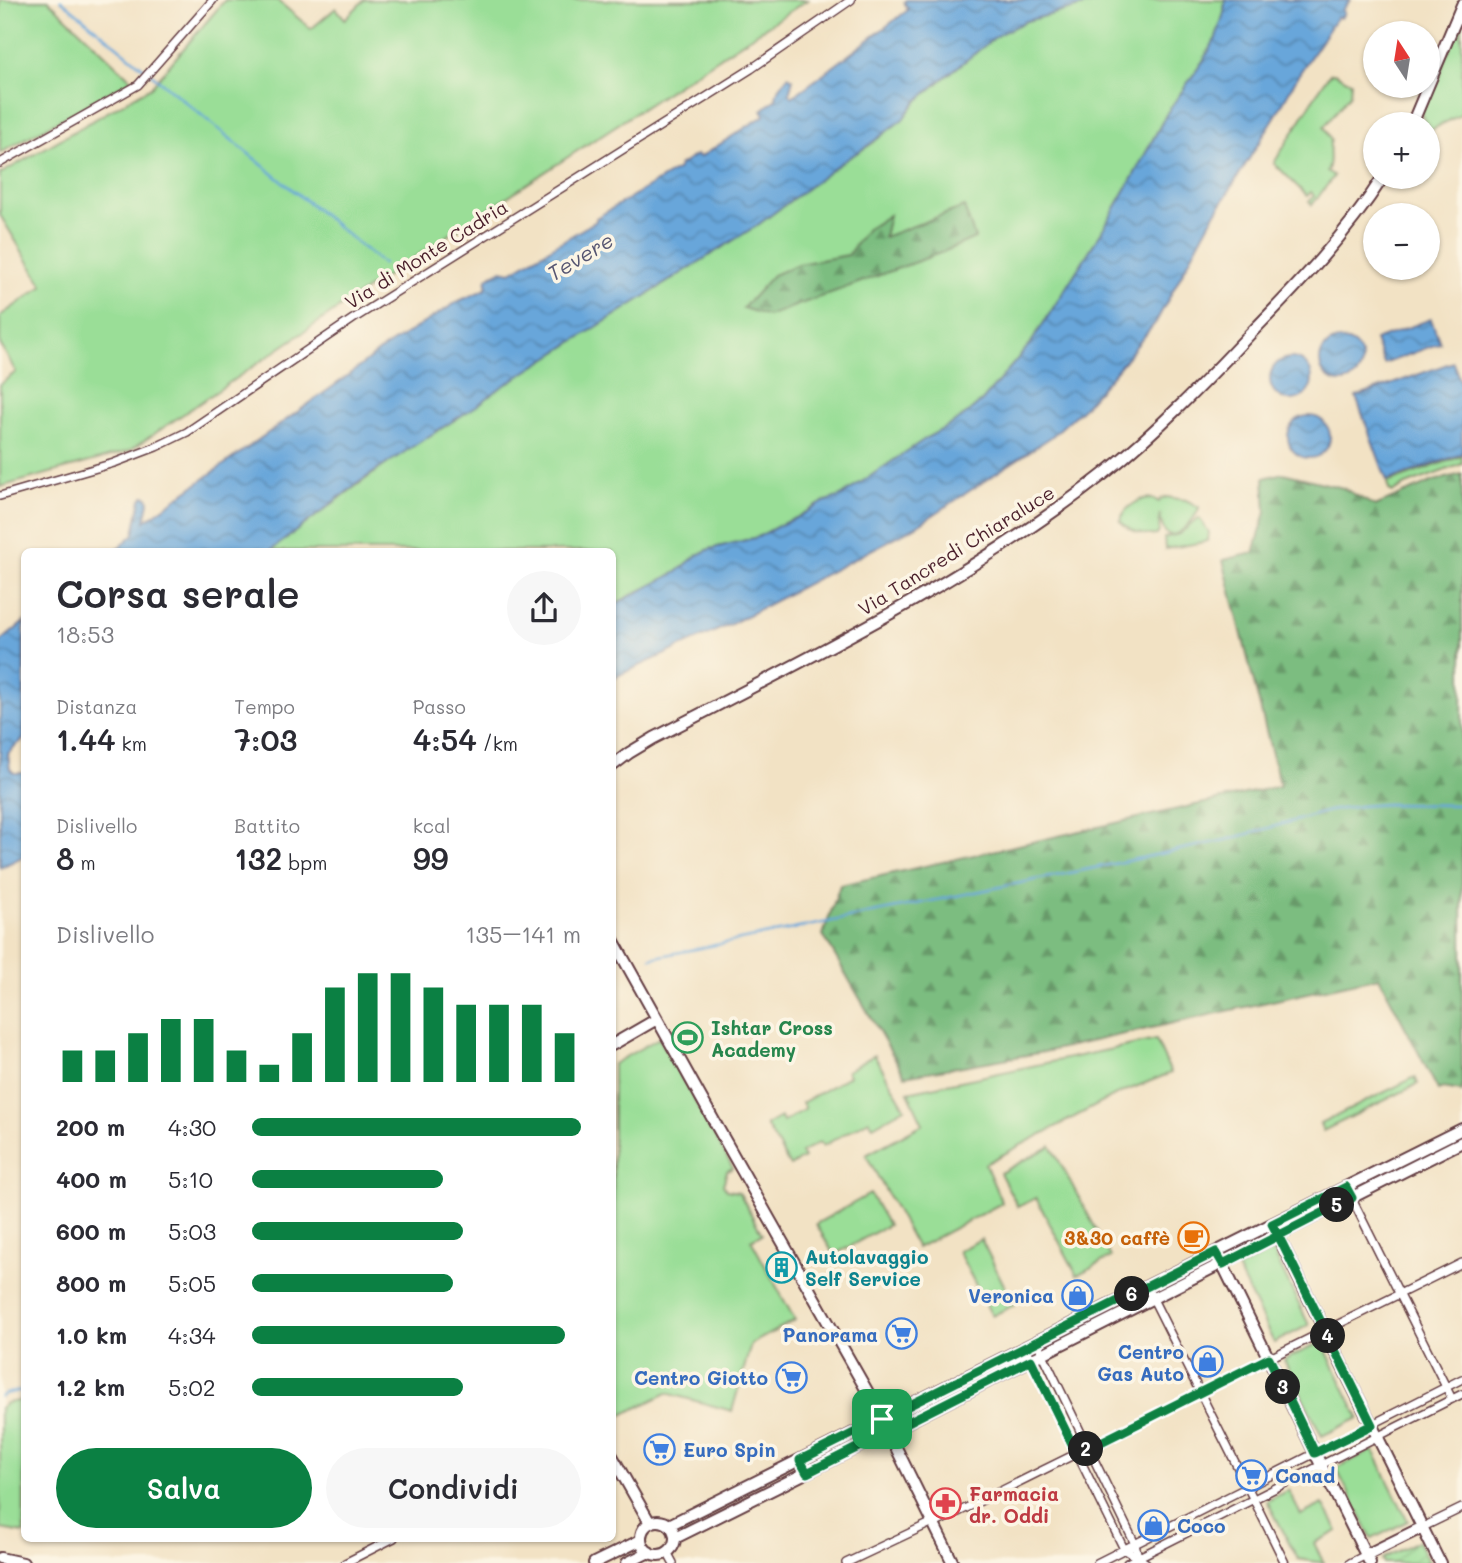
<!DOCTYPE html>
<html lang="it">
<meta charset="utf-8">
<style>
body{margin:0;font-family:Mali,sans-serif;background:#f7f7f7;color:#2b2b33;height:100vh;display:flex;flex-direction:column;font-size:26px;white-space:nowrap}
*{box-sizing:border-box;margin:0}
p{font-size:23px;color:#7c7c81}
.icon{flex:none;width:38px;height:38px;fill:none;stroke:currentColor;stroke-width:2;stroke-linecap:round;stroke-linejoin:round}
.map{position:relative;flex:1;overflow:hidden}
.sheet{position:absolute;left:21px;top:548px;width:595px;height:994px;display:flex;flex-direction:column;background:#fff;border-radius:10px;box-shadow:0 2px 5px #0004}
.sheet>*{flex:none}
.needle{width:46px;rotate:348deg}
.controls{position:absolute;left:1363px;top:21px;display:grid;gap:14px}
.controls a{display:grid;place-items:center;width:77px;height:77px;border-radius:50%;background:#fff;box-shadow:0 2px 5px #0004;font-size:35px}
.pin{position:absolute;display:grid;place-items:center;width:60px;height:60px;color:#fff;margin:-30px;border-radius:14px;box-shadow:0 4px 10px #0006}
.km{position:absolute;width:35px;height:35px;margin:-18px;border-radius:50%;background:#222;color:#fff;font-size:19px;line-height:35px;text-align:center}
.round{display:grid;place-items:center;flex:none;width:74px;height:74px;border-radius:37px;background:#f7f7f7}
.head{display:flex;align-items:center;justify-content:space-between;height:119px;padding:0 35px}
h1{font-size:38px;font-weight:600;line-height:52px}
.metrics{display:grid;grid-template-columns:repeat(3,1fr);gap:10px;height:119px;padding:7px 35px}
.metrics div{display:grid;align-content:center}
.metrics b{font-size:30px;font-weight:600}
.metrics small{font-size:19px;font-weight:400}
.metrics p{font-size:19px}
.chart{height:196px;padding:14px 35px}
.chart p{display:flex;justify-content:space-between}
.chart svg{width:100%;height:126px;margin-top:7px;stroke:#0b8043;stroke-width:6}
.primary-button{display:flex;gap:14px;margin-top:auto;padding:14px 35px}
.primary-button a{flex:1;height:80px;border-radius:42px;background:#0b8043;color:#fff;font-size:28px;font-weight:600;line-height:80px;text-align:center}
.primary-button a+a{background:#f7f7f7;color:#2b2b33}
ul{padding:0 35px;list-style:none;font-size:23px}
li{display:grid;grid-template-columns:112px 84px 1fr;align-items:center;height:52px}
li i{height:18px;border-radius:9px;background:#0b8043}
.map>svg:first-child{display:block}
.green{fill:#9ade97;stroke:#727e61;stroke-width:2}
.forest{fill:url(#forest-firs);stroke:#626e56;stroke-width:2}
.garden{fill:url(#garden-furrows);stroke:#727e61;stroke-width:2}
.water{fill:url(#water-waves);stroke:#586282;stroke-width:2}
.lines{fill:none;stroke-linecap:round;stroke-linejoin:round}
.stream{stroke:#67a6da;stroke-width:2.5}
.street-casing{stroke:#633c42;stroke-width:10}
.secondary-casing{stroke:#633c42;stroke-width:14}
.street{stroke:#fff;stroke-width:7}
.secondary{stroke:#fff;stroke-width:10}
.route-casing{stroke:#fff;stroke-width:14}
.route{stroke:#0b8043;stroke-width:9}
.labels{text-anchor:middle;dominant-baseline:central;stroke-width:7;stroke-linejoin:round;paint-order:stroke}
.street-label{font-size:19px;fill:#4a1f2b;stroke:#fcf5e5}
.leisure-label{font-size:19px;font-weight:bold;fill:#27864d;stroke:#fcf5e5;text-anchor:start}
.food-label{font-size:19px;font-weight:bold;fill:#c56008;stroke:#fcf5e5;text-anchor:end}
.culture-label{font-size:19px;font-weight:bold;fill:#0d838f;stroke:#fcf5e5;text-anchor:start}
.shop-label{font-size:19px;font-weight:bold;fill:#366cbe;stroke:#fcf5e5;text-anchor:end}
.health-label{font-size:19px;font-weight:bold;fill:#be3a42;stroke:#fcf5e5;text-anchor:start}
.water-label{font-size:21px;font-style:italic;fill:#565571;stroke:#fcf5e5}
</style>
<div class="map">
<svg width="1462" height="1563" viewBox="0 0 1462 1563">
<defs>
<pattern id="forest-firs" width="22" height="20" patternUnits="userSpaceOnUse" patternTransform="scale(1.75)"><rect width="22" height="20" fill="#7bbd80"/><path d="M5 1l3.5 6h-7zM16 11l3.5 6h-7z" fill="#679969"/></pattern>
<pattern id="garden-furrows" width="10" height="10" patternUnits="userSpaceOnUse" patternTransform="scale(1.75)"><rect width="10" height="10" fill="#9ade97"/><path d="M-1 1l2-2M0 10L10 0M9 11l2-2" fill="none" stroke="#86be82"/></pattern>
<pattern id="water-waves" width="16" height="10" patternUnits="userSpaceOnUse" patternTransform="scale(1.75)"><rect width="16" height="10" fill="#67a6da"/><path d="M0 5q4-4 8 0t8 0" fill="none" stroke="#5787b1"/></pattern>
</defs>
<rect width="100%" height="100%" fill="#fcf5e5"/>
<filter id="ink" filterUnits="userSpaceOnUse"><feTurbulence type="fractalNoise" baseFrequency=".0143" numOctaves="2"/><feDisplacementMap in="SourceGraphic" scale="14" xChannelSelector="R" yChannelSelector="G"/><feConvolveMatrix kernelMatrix="1 2 1 2 8 2 1 2 1" color-interpolation-filters="sRGB"/></filter>
<filter id="wash" filterUnits="userSpaceOnUse"><feTurbulence type="fractalNoise" baseFrequency=".00686" numOctaves="4" result="noise"/><feDisplacementMap in="SourceGraphic" scale="28" xChannelSelector="R" yChannelSelector="G"/><feGaussianBlur stdDeviation="1.57" result="paint"/><feColorMatrix in="noise" values="0 0 0 0 0 0 0 0 0 0 0 0 0 0 0 0 0 1.4 0 .05"/><feComposite in="paint" operator="in"/></filter>
<g filter="url(#wash)">
<rect width="100%" height="100%" fill="#f2e2c4"/>
<path class="green" d="M0 0H48L132 80 0 153Z
M225 0H277L311 29 336 8 345 19 364 0H807L370 287 129 451 0 487V384L16 372 0 344V316L43 286 0 215V174L151 87Z
M1106 0H1225L1224 13 1216 38 1203 61 1167 113 1133 177 1102 231 1031 343 982 401 968 413 949 426 928 437 841 496 824 502 796 518 782 524 758 537 710 549 697 555 677 572 613 605 612 551H270C313 518 356 485 401 454 434 432 469 413 500 388L759 224 842 162 870 145 902 119 915 103 940 81 999 34 1026 21Z
M1462 21V114L1429 131 1428 124H1426L1421 114Z
M1334 73 1351 82 1350 94 1324 127 1331 140C1327 150 1333 161 1327 171L1334 176 1312 205 1309 202 1314 196 1311 192 1307 196 1274 163 1324 82 1330 74Z
M1462 456V464L1406 485 1393 492 1389 490 1387 483Z
M1166 497 1186 500 1199 507C1197 518 1175 543 1165 532 1162 528 1161 519 1160 514L1159 531 1157 535C1144 537 1129 530 1120 521 1124 507 1145 492 1159 502L1161 499Z
M1199 518 1209 532 1208 540 1204 542 1165 549 1164 538 1179 534Z
M659 1038 733 1168 727 1171 723 1185 727 1190 739 1192 762 1234 751 1240 795 1320 751 1344 732 1411 667 1393 622 1415 613 1399V1064Z
M1156 1040 1171 1073 1120 1093 985 1164 1002 1203 917 1248 866 1155 923 1124 908 1092Z
M874 1055 905 1108 873 1126 869 1120 823 1146 820 1142 801 1153 804 1158 790 1166 766 1125 780 1117 783 1122 805 1109 802 1103 849 1076 847 1071Z
M1415 1077 1418 1084 1323 1131 1320 1124Z
M1051 1146 1111 1257 1077 1275 1036 1198 1018 1207 1000 1173Z
M870 1194 888 1225 834 1255 816 1224Z
M981 1239 1014 1305 992 1316 958 1251Z
M1273 1251 1309 1325 1274 1343 1237 1268Z
M1322 1342 1359 1418 1322 1436 1284 1360Z
M24 1400V1533L0 1529V1408L6 1403Z
M1373 1450 1408 1521 1372 1539 1336 1468Z
M1288 1490 1301 1515 1323 1504 1338 1531 1314 1543 1324 1563 1298 1559 1267 1501Z"/>
<path class="forest" d="M964 207 975 238 943 252 768 316 743 308 773 275 798 264 848 255 866 230 889 215 884 237Z
M1283 473 1343 488 1375 506 1434 481 1462 474V1093L1461 1091 1443 1088 1438 1090 1379 977 1044 1052 905 1076 823 935 840 885 1280 786 1223 560 1254 553 1266 512 1264 478Z"/>
<path class="garden" d="M1418 1541 1429 1563H1384L1382 1559Z"/>
<path class="water" d="M906 0H1106L1026 21 999 34 940 81 915 103 903 119 869 145 842 162 759 224 500 388 478 405 415 445 361 481 270 551H115L134 534 141 499 144 496 148 497 149 503 145 521 342 380 384 348 459 301 486 289 487 278 502 270 511 272 596 221V218L678 169 679 166 696 155 700 157 765 115 762 110 776 99 777 92 788 76 793 79 789 94 792 97 821 76 908 10 904 2Z
M1225 0H1350L1342 10 1344 13 1341 18 1337 17 1299 74 1276 115 1210 222 1156 322 1115 372 1082 409 1051 437 915 527 731 624 613 678V605L677 572 697 555 710 549 758 537 782 524 796 518 824 502 841 496 928 437 949 426 968 413 982 401 1031 343 1102 231 1133 177 1167 113 1203 61 1216 38 1224 13Z
M1431 319 1440 343 1384 364 1375 340Z
M1320 361a21 21 0 1 1 42 0a21 21 0 1 1-42 0Z
M1270 379a21 21 0 1 1 42 0a21 21 0 1 1-42 0Z
M1453 362 1462 387V454L1387 481 1356 397Z
M1288 437a21 21 0 1 1 42 0a21 21 0 1 1-42 0Z
M24 622V739L13 748 8 754 10 769 14 773H24V856L0 868V642Z"/>
<g class="lines">
<path class="stream" d="M61 0 383 264
M651 958 1094 868 1230 839 1329 811 1360 806 1387 804 1462 805
M0 1397 4 1394 24 1390"/>
</g>
</g>
<g filter="url(#ink)">
<g class="lines">
<defs>
<path id="street" d="M0 163 138 85 213 0
M0 496 114 463 156 447 187 432 353 319 751 69 851 0
M1346 1187 1452 1399
M1147 1287 1244 1480 1285 1563
M1037 1342 1135 1544 1138 1557
M1025 1348 1124 1549 1146 1563
M934 1524 1462 1263
M1423 1527 1462 1508
M667 1552 673 1563
M345 1563 394 1538
M846 1563 933 1522
M1097 1563 1462 1379
M1127 1563 1462 1394
M1350 1563 1366 1555"/>
<path id="secondary" d="M1412 124 1462 5
M612 766 629 753 654 738C808 658 968 581 1105 473 1157 431 1204 383 1250 334 1298 285 1346 235 1383 177
M612 938 719 1130 875 1405 953 1563
M612 1045 657 1019
M1275 1230 1440 1563
M1219 1257 1315 1453 1370 1563
M612 1456 650 1523
M641 1538a17 17 0 1 1 34 0a17 17 0 1 1-34 0Z
M669 1525 1462 1129
M675 1538 874 1439 1462 1142
M1366 1555 1423 1527
M0 1558 23 1563
M594 1563 641 1540
M627 1563 649 1552"/>
</defs>
<use href="#street" class="street-casing"/>
<use href="#secondary" class="secondary-casing"/>
<use href="#street" class="street"/>
<use href="#secondary" class="secondary"/>
</g>
</g>
<g class="lines" filter="url(#ink)">
<defs>
<path id="route" d="M882 1419 800 1460 807 1473 1031 1360 1077 1454 1269 1358 1315 1453 1372 1425 1282 1243 1272 1224 1346 1187 1352 1198 1346 1201C1305 1222 1264 1243 1223 1264L1216 1252 882 1419"/>
</defs>
<use href="#route" class="route-casing"/>
<use href="#route" class="route"/>
</g>
<defs>
<symbol id="stadium-ring" viewBox="-11 -11 22 22"><circle r="9.5" fill="#fcf5e5" stroke="#2e9e5b" stroke-width="1.5"/><path d="M0-5a6.5 5 0 1 0 0 10a6.5 5 0 1 0 0-10ZM-3.5-1.8h7v3.6h-7Z" fill="#2e9e5b"/></symbol>
<symbol id="cafe-ring" viewBox="-11 -11 22 22"><circle r="9.5" fill="#fcf5e5" stroke="#e8710a" stroke-width="1.5"/><path d="M-5.5-4.5H6V0H3Q3 3.5 0 3.5H-2.5Q-5.5 3.5-5.5 0ZM3-3.2v2h1.7v-2ZM-6 4.5H4V6H-6Z" fill="#e8710a"/></symbol>
<symbol id="building-ring" viewBox="-11 -11 22 22"><circle r="9.5" fill="#fcf5e5" stroke="#0f9aa8" stroke-width="1.5"/><path d="M-4-6H4V6H1V3H-1V6H-4ZM-2.5-4.3h1.7v1.8h-1.7ZM.8-4.3h1.7v1.8H.8ZM-2.5-1h1.7V.8h-1.7ZM.8-1h1.7V.8H.8Z" fill="#0f9aa8"/></symbol>
<symbol id="shop-ring" viewBox="-11 -11 22 22"><circle r="9.5" fill="#fcf5e5" stroke="#3f7fe0" stroke-width="1.5"/><path d="M-5-2.5h2.3a2.7 3.5 0 0 1 5.4 0H5L5.5 6h-11ZM-1.5-2.5h3a1.5 2.3 0 0 0-3 0Z" fill="#3f7fe0"/></symbol>
<symbol id="supermarket-ring" viewBox="-11 -11 22 22"><circle r="9.5" fill="#fcf5e5" stroke="#3f7fe0" stroke-width="1.5"/><path d="M-6-5.5h2.5l.6 2H6L4.5 2H-2.5L-4.4-4H-6ZM-1.5 3.2a1.3 1.3 0 1 0 .1 0ZM3 3.2a1.3 1.3 0 1 0 .1 0Z" fill="#3f7fe0"/></symbol>
<symbol id="pharmacy-ring" viewBox="-11 -11 22 22"><circle r="9.5" fill="#fcf5e5" stroke="#e0444e" stroke-width="1.5"/><path d="M-2-6h4v4h4v4h-4v4h-4v-4h-4v-4h4Z" fill="#e0444e"/></symbol>
</defs>
<g fill-rule="evenodd">
<use href="#stadium-ring" x="670" y="1020" width="35" height="35"/>
<use href="#cafe-ring" x="1176" y="1220" width="35" height="35"/>
<use href="#building-ring" x="764" y="1250" width="35" height="35"/>
<use href="#shop-ring" x="1060" y="1278" width="35" height="35"/>
<use href="#supermarket-ring" x="884" y="1316" width="35" height="35"/>
<use href="#shop-ring" x="1190" y="1344" width="35" height="35"/>
<use href="#supermarket-ring" x="774" y="1360" width="35" height="35"/>
<use href="#supermarket-ring" x="642" y="1432" width="35" height="35"/>
<use href="#supermarket-ring" x="1234" y="1458" width="35" height="35"/>
<use href="#pharmacy-ring" x="928" y="1486" width="35" height="35"/>
<use href="#shop-ring" x="1136" y="1508" width="35" height="35"/>
</g>
<g class="labels">
<g class="street-label">
<text transform="translate(426 254) rotate(-32)">Via di Monte Cadria</text>
<text transform="translate(956 550) rotate(-32)">Via Tancredi Chiaraluce</text>
</g>
<g class="leisure-label">
<text x="711" y="1027">Ishtar Cross<tspan x="711" dy="22">Academy</tspan></text>
</g>
<g class="food-label">
<text x="1170" y="1237">3&amp;30 caffè</text>
</g>
<g class="culture-label">
<text x="805" y="1256">Autolavaggio<tspan x="805" dy="22">Self Service</tspan></text>
</g>
<g class="shop-label">
<text x="1054" y="1295">Veronica</text>
<text x="878" y="1334">Panorama</text>
<text x="1184" y="1351">Centro<tspan x="1184" dy="22">Gas Auto</tspan></text>
<text x="768" y="1377">Centro Giotto</text>
<text x="683" y="1449" text-anchor="start">Euro Spin</text>
<text x="1275" y="1475" text-anchor="start">Conad</text>
<text x="1177" y="1525" text-anchor="start">Coco</text>
</g>
<g class="health-label">
<text x="969" y="1493">Farmacia<tspan x="969" dy="22">dr. Oddi</tspan></text>
</g>
<g class="water-label">
<text transform="translate(580 256) rotate(-31)">Tevere</text>
</g>
</g>
</svg>
<div class="controls">
<a><svg class="needle" viewBox="-14 -14 28 28"><path d="M0-13l5 13h-10z" fill="#e53935"/><path d="M0 13l5-13h-10z" fill="#7c7c81"/></svg></a>
<a>+</a>
<a>−</a>
</div>
<div class="pin" style="left:882px;top:1419px;background:#1e9e55"><svg class="icon" aria-label="arrive" viewBox="0 0 24 24"><path d="M6 21V4h12l-3 4 3 4H6"/></svg></div>
<b class="km" style="left:1086px;top:1449px">2</b>
<b class="km" style="left:1283px;top:1387px">3</b>
<b class="km" style="left:1328px;top:1336px">4</b>
<b class="km" style="left:1337px;top:1205px">5</b>
<b class="km" style="left:1132px;top:1294px">6</b>
<section class="sheet">
<div class="head"><div><h1>Corsa serale</h1><p>18:53</p></div><a class="round"><svg class="icon" aria-label="share" viewBox="0 0 24 24"><path d="M12 15V3M7 8l5-5 5 5M5 13v7h14v-7"/></svg></a></div>
<div class="metrics">
<div><p>Distanza</p><b>1.44<small> km</small></b></div>
<div><p>Tempo</p><b>7:03</b></div>
<div><p>Passo</p><b>4:54<small> /km</small></b></div>
</div>
<div class="metrics">
<div><p>Dislivello</p><b>8<small> m</small></b></div>
<div><p>Battito</p><b>132<small> bpm</small></b></div>
<div><p>kcal</p><b>99</b></div>
</div>
<div class="chart"><p><span>Dislivello</span>135–141 m</p>
<svg viewBox="0 0 160 44" preserveAspectRatio="none"><path d="M5 44V33M15 44V33M25 44V27M35 44V22M45 44V22M55 44V33M65 44V38M75 44V27M85 44V11M95 44V6M105 44V6M115 44V11M125 44V17M135 44V17M145 44V17M155 44V27"/></svg>
</div>
<ul>
<li><b>200 m</b>4:30<i style="width:100%"></i></li>
<li><b>400 m</b>5:10<i style="width:58%"></i></li>
<li><b>600 m</b>5:03<i style="width:64%"></i></li>
<li><b>800 m</b>5:05<i style="width:61%"></i></li>
<li><b>1.0 km</b>4:34<i style="width:95%"></i></li>
<li><b>1.2 km</b>5:02<i style="width:64%"></i></li>
</ul>
<div class="primary-button"><a>Salva</a><a>Condividi</a></div>
</section>
</div>
